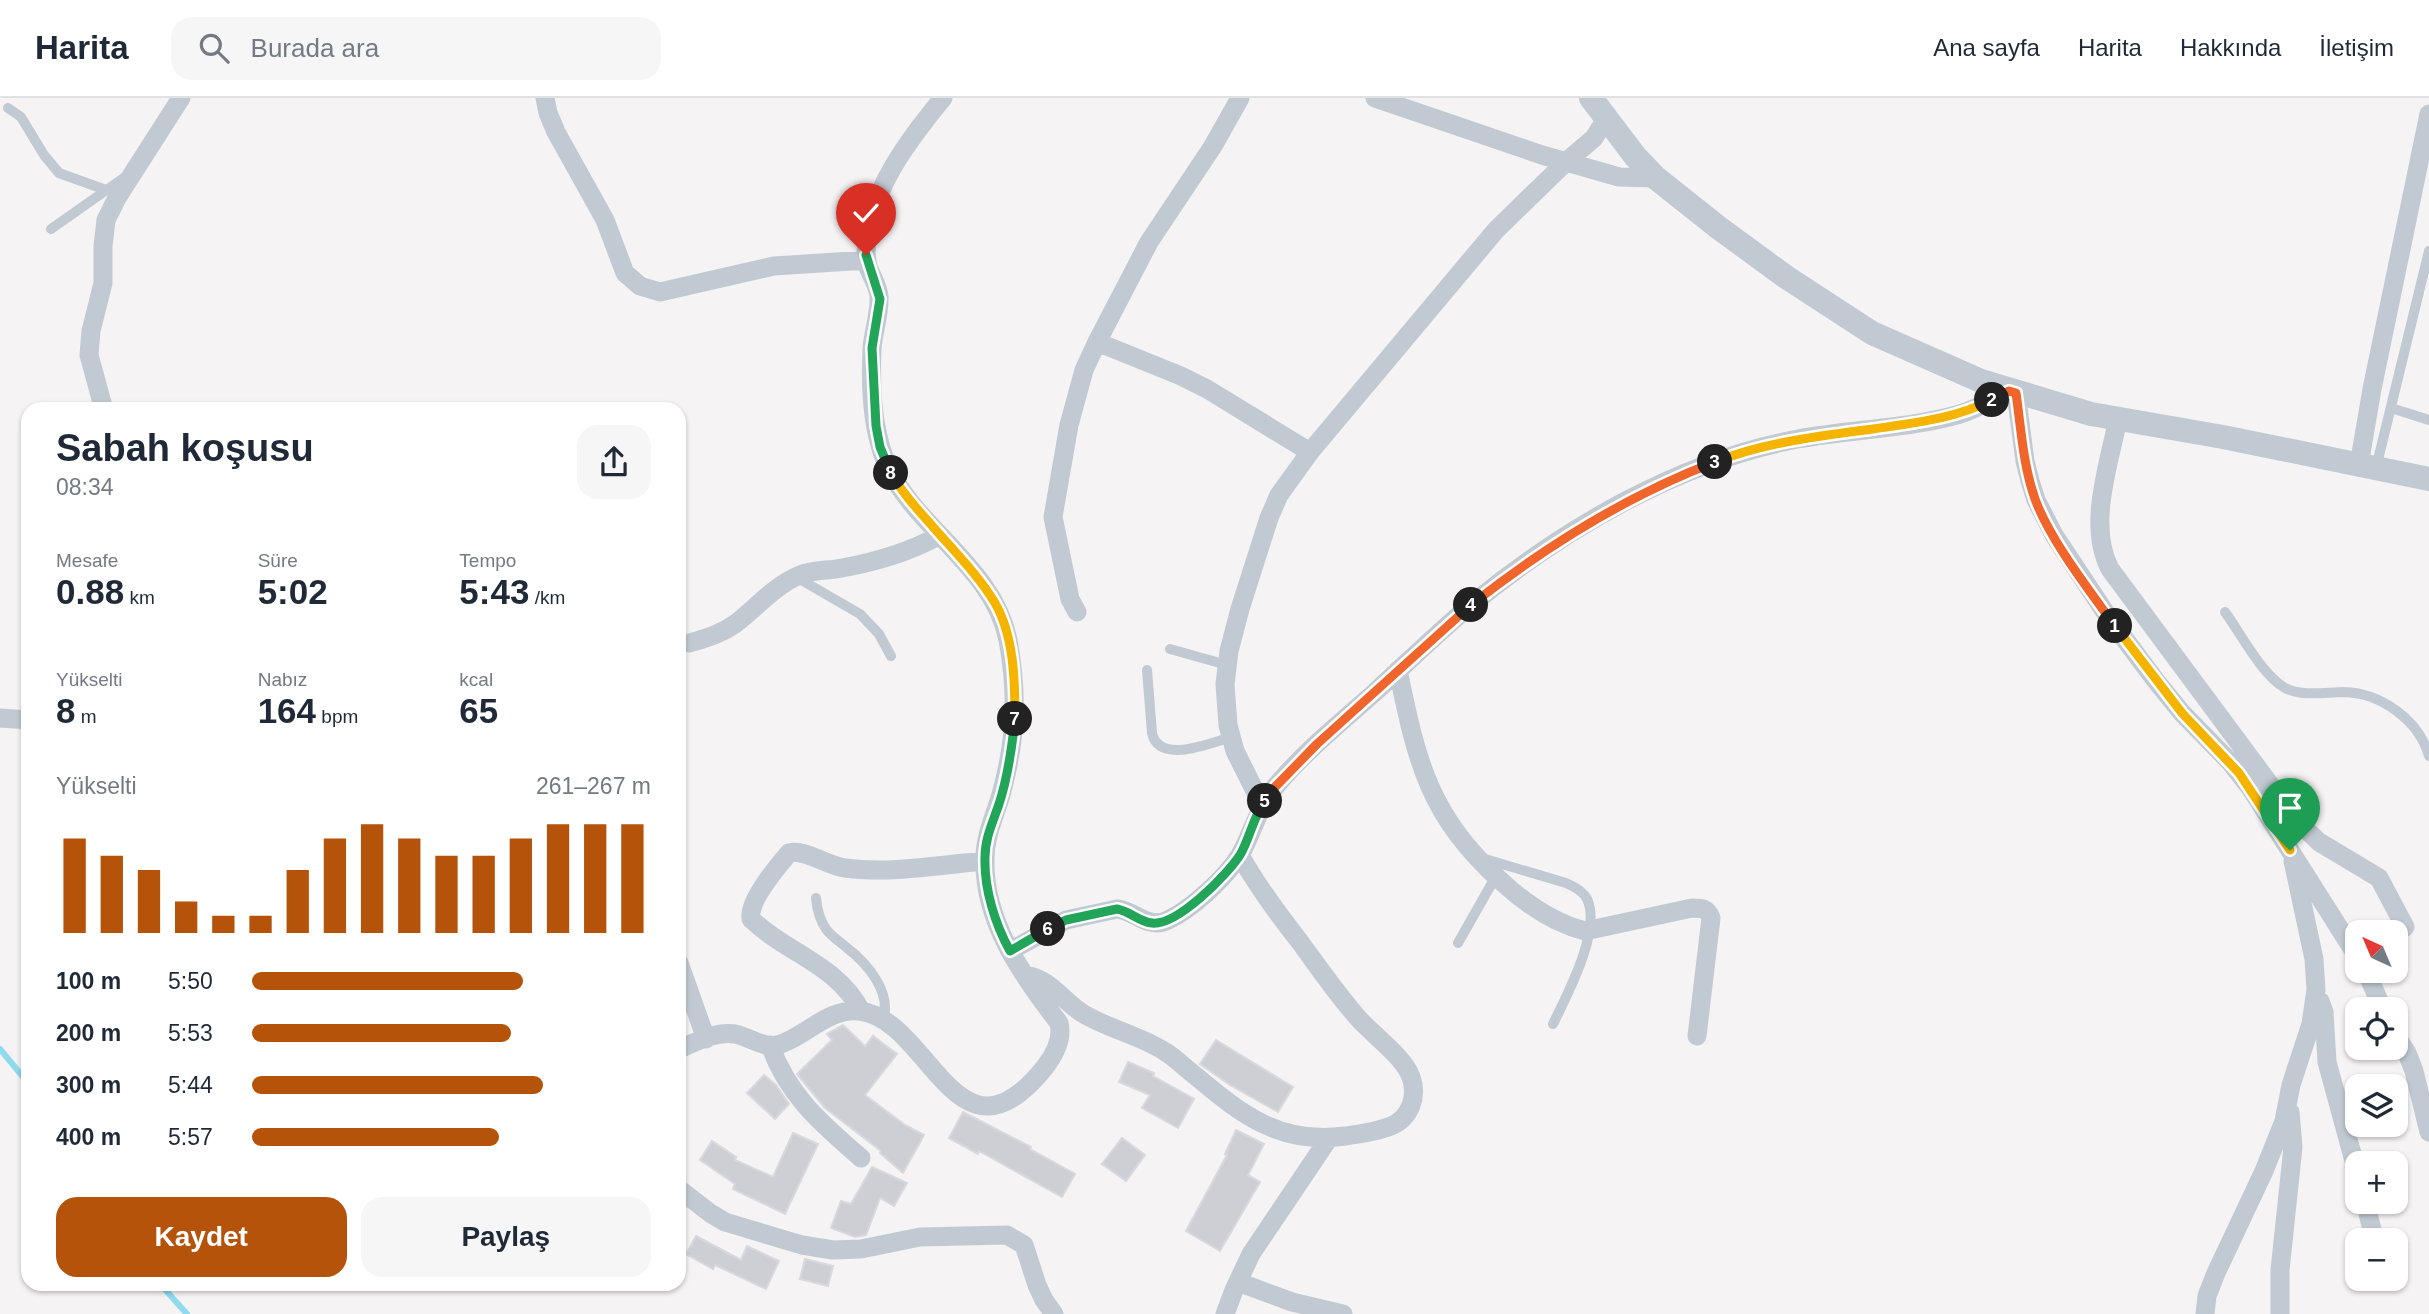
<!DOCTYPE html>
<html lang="tr">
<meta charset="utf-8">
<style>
body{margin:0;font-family:Helvetica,sans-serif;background:#f6f6f7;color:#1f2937;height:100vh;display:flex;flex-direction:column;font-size:26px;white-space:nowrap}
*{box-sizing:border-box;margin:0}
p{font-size:23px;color:#747a83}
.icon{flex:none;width:38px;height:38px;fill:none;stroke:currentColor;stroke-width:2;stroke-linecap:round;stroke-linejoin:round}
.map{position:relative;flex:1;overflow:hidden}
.drawer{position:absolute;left:21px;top:304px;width:665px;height:889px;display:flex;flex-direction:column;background:#fff;border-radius:21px;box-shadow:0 2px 5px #0004}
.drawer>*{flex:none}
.needle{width:46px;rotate:316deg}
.controls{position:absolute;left:2345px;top:822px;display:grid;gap:14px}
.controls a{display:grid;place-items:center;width:63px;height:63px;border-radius:14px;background:#fff;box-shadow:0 2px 5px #0004;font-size:35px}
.pin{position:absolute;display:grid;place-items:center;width:60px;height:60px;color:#fff;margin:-72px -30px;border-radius:50% 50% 50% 0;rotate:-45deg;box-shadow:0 0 7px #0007}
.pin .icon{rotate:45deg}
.km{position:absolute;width:35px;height:35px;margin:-18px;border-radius:50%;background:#222;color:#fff;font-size:19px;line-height:35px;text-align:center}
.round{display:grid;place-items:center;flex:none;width:74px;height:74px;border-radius:21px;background:#f6f6f7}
.headline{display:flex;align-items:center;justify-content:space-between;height:119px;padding:0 35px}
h1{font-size:38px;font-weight:800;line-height:52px}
.figures{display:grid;grid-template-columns:repeat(3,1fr);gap:10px;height:119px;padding:7px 35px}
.figures div{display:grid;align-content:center}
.figures b{font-size:35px;font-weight:800}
.figures small{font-size:19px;font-weight:400}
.figures p{font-size:19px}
.chart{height:196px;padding:14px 35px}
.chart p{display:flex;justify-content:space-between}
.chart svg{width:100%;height:126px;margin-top:7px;stroke:#b45309;stroke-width:6}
.primary-button{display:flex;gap:14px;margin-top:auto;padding:14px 35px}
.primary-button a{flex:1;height:80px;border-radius:21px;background:#b45309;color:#fff;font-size:28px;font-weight:800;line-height:80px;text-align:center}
.primary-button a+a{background:#f6f6f7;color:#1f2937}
ul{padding:0 35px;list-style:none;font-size:23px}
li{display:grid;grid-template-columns:112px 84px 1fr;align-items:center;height:52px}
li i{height:18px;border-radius:9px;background:#b45309}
header{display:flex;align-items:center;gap:42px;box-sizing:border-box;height:98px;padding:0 35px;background:#fff;border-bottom:2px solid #e0e1e3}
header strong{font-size:33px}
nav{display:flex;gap:38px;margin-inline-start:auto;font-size:24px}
.search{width:490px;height:63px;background:#f6f6f7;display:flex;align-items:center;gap:18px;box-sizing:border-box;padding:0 24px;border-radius:21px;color:#747a83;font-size:26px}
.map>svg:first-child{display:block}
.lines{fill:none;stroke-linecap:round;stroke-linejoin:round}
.stream{stroke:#90daee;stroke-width:6}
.building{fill:#cdcfd5;stroke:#d7d9de;stroke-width:2}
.service{stroke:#c1cad2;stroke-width:10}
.minor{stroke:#c1cad2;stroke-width:19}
.tertiary{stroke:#c1cad2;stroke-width:24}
.split-1-casing{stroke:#fff;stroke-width:14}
.split-2-casing{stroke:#fff;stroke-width:14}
.split-3-casing{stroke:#fff;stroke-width:14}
.split-4-casing{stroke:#fff;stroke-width:14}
.split-5-casing{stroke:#fff;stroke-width:14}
.split-6-casing{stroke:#fff;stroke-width:14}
.split-7-casing{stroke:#fff;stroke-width:14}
.split-8-casing{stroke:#fff;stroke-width:14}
.split-9-casing{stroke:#fff;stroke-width:14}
.split-1{stroke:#f5b400;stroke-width:9}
.split-2{stroke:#f0652b;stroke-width:9}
.split-3{stroke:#f5b400;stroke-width:9}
.split-4{stroke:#f0652b;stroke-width:9}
.split-5{stroke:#f0652b;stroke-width:9}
.split-6{stroke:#22a559;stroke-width:9}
.split-7{stroke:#22a559;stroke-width:9}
.split-8{stroke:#f5b400;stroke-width:9}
.split-9{stroke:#22a559;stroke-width:9}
</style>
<header>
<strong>Harita</strong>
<div class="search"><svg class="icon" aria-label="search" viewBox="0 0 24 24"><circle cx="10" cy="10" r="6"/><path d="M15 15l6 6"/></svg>Burada ara</div>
<nav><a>Ana sayfa</a><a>Harita</a><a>Hakkında</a><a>İletişim</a></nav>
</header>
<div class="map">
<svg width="2429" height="1216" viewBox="0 0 2429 1216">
<rect width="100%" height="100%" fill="#f5f3f3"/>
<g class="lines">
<path class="stream" d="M0 951 28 985
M160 1186 187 1216"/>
</g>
<path class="building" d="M843 927 865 948 873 938 897 956 865 997 905 1027 924 1037 903 1075 880 1055 881 1053 825 1010 797 976 832 942 827 936Z
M1216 942 1293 989 1278 1014 1230 987 1200 966Z
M1128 964 1154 975 1153 978 1194 1001 1178 1030 1142 1010 1150 997 1119 984Z
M764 977 776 987 789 1006 775 1021 747 995Z
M963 1014 1031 1049 1030 1051 1075 1076 1062 1099 979 1053 978 1056 949 1040Z
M1236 1032 1264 1046 1248 1077 1260 1084 1220 1153 1186 1133 1227 1057 1225 1056Z
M793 1035 818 1046 785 1116 733 1091 735 1086 700 1062 712 1043 736 1059 735 1062 773 1079Z
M1122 1040 1145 1057 1126 1083 1102 1066Z
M872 1069 907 1085 894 1108 880 1100 866 1137 855 1139 831 1130 841 1103 851 1106Z
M696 1138 741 1162 747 1148 779 1163 766 1191 715 1167 713 1171 686 1156Z
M805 1161 833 1168 828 1188 800 1181Z"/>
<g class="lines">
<path class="service" d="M8 10 21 19 44 57 59 75 106 92
M51 131 125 79
M2391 310 2429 322
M2376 370 2429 153
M796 479 860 516 879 536 891 558
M2225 514C2241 536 2262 577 2285 590 2302 599 2326 594 2344 594 2381 595 2419 622 2429 658
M1170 551 1227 567
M1147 572 1152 635C1159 667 1210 645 1231 639
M1485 761 1566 785C1573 788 1583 793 1587 801 1602 832 1567 897 1553 926
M816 800C817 811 819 821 826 831 832 839 839 843 846 849 868 866 892 894 883 923
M1458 845 1496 778"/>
<path class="minor" d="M545 0 548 15 556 34 605 122 625 175 640 188 660 194 774 168 867 162
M1375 0 1542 57 1619 79 1656 80
M1097 244 1181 278 1207 291 1310 354
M2016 295 2025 363 2030 383 2036 402 2054 437 2109 520 2156 583 2182 615 2230 664 2251 691 2357 858
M104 312 89 257 91 233 103 185V148L106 122 117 100 181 0
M2118 321C2109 366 2087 428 2110 471L2297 723 2319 744 2379 780 2405 829
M2359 367 2372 291 2429 16
M1077 514 1070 501 1053 419 1069 327 1084 272 1097 244 1149 144 1213 48 1240 0
M690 545C706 540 721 536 735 526 756 510 775 487 800 477 814 471 828 473 842 470 875 464 910 454 940 437
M1398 572C1417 665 1429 718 1502 784 1526 806 1553 825 1585 833L1692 810C1702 810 1707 810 1711 820L1697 938
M0 620 28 622
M1262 707 1235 653 1228 627 1225 586 1229 553 1240 511 1269 420 1279 397 1310 354 1496 132 1567 63 1594 40 1606 21
M1010 853 1066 822 1117 811C1136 813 1148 832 1168 822 1192 811 1226 779 1240 757 1253 734 1258 710 1275 689 1304 654 1340 625 1374 595 1406 566 1437 535 1471 507 1563 431 1679 363 1798 341 1852 331 1908 331 1960 316 1977 311 1993 301 2009 293
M679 865 706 941
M2366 873 2383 912
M1026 877C1050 881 1062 902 1082 915 1108 931 1139 937 1164 953 1176 960 1186 971 1197 979 1243 1018 1282 1047 1345 1038 1360 1036 1376 1034 1391 1028 1410 1020 1418 999 1411 979 1404 959 1373 937 1358 920 1337 896 1319 870 1300 844 1278 816 1257 788 1240 757
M2320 903 2324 914 2327 964 2357 1074
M861 913C838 867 786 855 751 821 748 803 777 769 789 755 804 750 827 768 845 770 891 776 939 767 985 763
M2396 938 2407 955 2414 973 2429 1034
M770 947C788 998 822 1026 861 1060
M679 951C696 944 716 933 735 936 751 939 764 952 781 946 807 937 829 910 859 913 930 920 957 1080 1045 969 1055 956 1063 941 1059 925 1022 877 983 823 985 760 985 736 996 716 1002 693 1016 640 1018 597 1008 542 995 476 930 438 896 384 872 346 870 294 872 251 873 234 880 216 879 198 878 188 872 179 868 169 865 157 866 144 868 132 878 82 911 39 943 0
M679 1091 710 1115 725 1124 802 1147 833 1152 861 1151 920 1139 1007 1137 1024 1147 1037 1187 1044 1202 1054 1216
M2365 1104 2375 1143
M1238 1184 1292 1204 1343 1216
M1225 1216 1234 1192 1251 1156 1329 1040
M2205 1216 2207 1198 2216 1175 2264 1073 2284 1023 2291 987 2311 926 2316 892 2314 861 2293 763
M2280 1216V1172L2293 1049 2290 1014"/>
<path class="tertiary" d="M1591 0 1635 58 1656 80 1719 130 1786 179 1872 235 1981 283 2091 316 2223 339 2429 381"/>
</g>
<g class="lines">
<defs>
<path id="split-1" d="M2115 528 2182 615 2239 675 2290 752"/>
<path id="split-2" d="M1992 302 2009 293 2016 295C2021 330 2023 367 2035 401 2050 442 2089 492 2115 528"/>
<path id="split-3" d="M1715 364C1766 344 1820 338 1873 331 1914 325 1954 321 1992 302"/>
<path id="split-4" d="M1471 507C1546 448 1626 398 1715 364"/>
<path id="split-5" d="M1265 703 1275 689 1317 646 1471 507"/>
<path id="split-6" d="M1048 831 1066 822 1117 811C1130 813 1139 824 1152 825 1177 828 1227 777 1240 757 1250 740 1253 719 1265 703"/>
<path id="split-7" d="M1015 621C1012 649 1008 679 999 706 993 724 985 740 985 759 984 791 995 826 1010 853L1048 831"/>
<path id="split-8" d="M891 375C903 396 919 413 934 430 955 454 979 478 995 505 1014 538 1015 583 1015 621"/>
<path id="split-9" d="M866 157 880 201 872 250 876 328 880 349 891 375"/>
</defs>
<use href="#split-1" class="split-1-casing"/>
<use href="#split-2" class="split-2-casing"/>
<use href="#split-3" class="split-3-casing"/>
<use href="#split-4" class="split-4-casing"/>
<use href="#split-5" class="split-5-casing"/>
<use href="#split-6" class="split-6-casing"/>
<use href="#split-7" class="split-7-casing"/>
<use href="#split-8" class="split-8-casing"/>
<use href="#split-9" class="split-9-casing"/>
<use href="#split-1" class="split-1"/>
<use href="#split-2" class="split-2"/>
<use href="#split-3" class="split-3"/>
<use href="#split-4" class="split-4"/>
<use href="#split-5" class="split-5"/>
<use href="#split-6" class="split-6"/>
<use href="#split-7" class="split-7"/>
<use href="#split-8" class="split-8"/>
<use href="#split-9" class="split-9"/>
</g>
</svg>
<div class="controls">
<a><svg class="needle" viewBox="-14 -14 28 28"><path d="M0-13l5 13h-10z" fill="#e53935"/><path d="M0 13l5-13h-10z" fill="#747a83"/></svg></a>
<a><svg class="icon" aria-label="locate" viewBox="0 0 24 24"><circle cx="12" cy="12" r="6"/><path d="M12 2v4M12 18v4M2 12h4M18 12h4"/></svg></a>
<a><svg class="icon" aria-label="layers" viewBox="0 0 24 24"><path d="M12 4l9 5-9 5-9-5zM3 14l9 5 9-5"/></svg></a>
<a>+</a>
<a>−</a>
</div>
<div class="pin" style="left:2290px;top:752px;background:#1e9e55"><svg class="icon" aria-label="arrive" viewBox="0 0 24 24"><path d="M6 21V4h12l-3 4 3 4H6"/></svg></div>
<div class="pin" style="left:866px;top:157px;background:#d93025"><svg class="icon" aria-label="check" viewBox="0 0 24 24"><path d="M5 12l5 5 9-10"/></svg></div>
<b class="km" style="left:2115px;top:528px">1</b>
<b class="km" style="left:1992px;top:302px">2</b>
<b class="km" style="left:1715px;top:364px">3</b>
<b class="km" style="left:1471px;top:507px">4</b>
<b class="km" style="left:1265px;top:703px">5</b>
<b class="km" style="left:1048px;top:831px">6</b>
<b class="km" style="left:1015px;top:621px">7</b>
<b class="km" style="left:891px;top:375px">8</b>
<section class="drawer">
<div class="headline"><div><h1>Sabah koşusu</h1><p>08:34</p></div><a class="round"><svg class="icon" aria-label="share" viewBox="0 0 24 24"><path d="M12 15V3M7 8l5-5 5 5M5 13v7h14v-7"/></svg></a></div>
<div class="figures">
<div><p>Mesafe</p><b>0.88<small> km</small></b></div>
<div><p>Süre</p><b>5:02</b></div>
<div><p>Tempo</p><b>5:43<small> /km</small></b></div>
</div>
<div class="figures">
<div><p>Yükselti</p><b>8<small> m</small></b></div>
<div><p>Nabız</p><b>164<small> bpm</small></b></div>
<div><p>kcal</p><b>65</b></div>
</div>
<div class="chart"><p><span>Yükselti</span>261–267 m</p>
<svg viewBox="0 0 160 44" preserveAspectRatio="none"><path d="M5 44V11M15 44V17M25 44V22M35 44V33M45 44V38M55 44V38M65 44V22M75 44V11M85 44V6M95 44V11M105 44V17M115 44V17M125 44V11M135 44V6M145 44V6M155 44V6"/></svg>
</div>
<ul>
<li><b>100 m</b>5:50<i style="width:68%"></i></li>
<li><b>200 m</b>5:53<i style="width:65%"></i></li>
<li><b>300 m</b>5:44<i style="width:73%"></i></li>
<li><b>400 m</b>5:57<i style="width:62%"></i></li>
</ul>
<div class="primary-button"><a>Kaydet</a><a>Paylaş</a></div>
</section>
</div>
